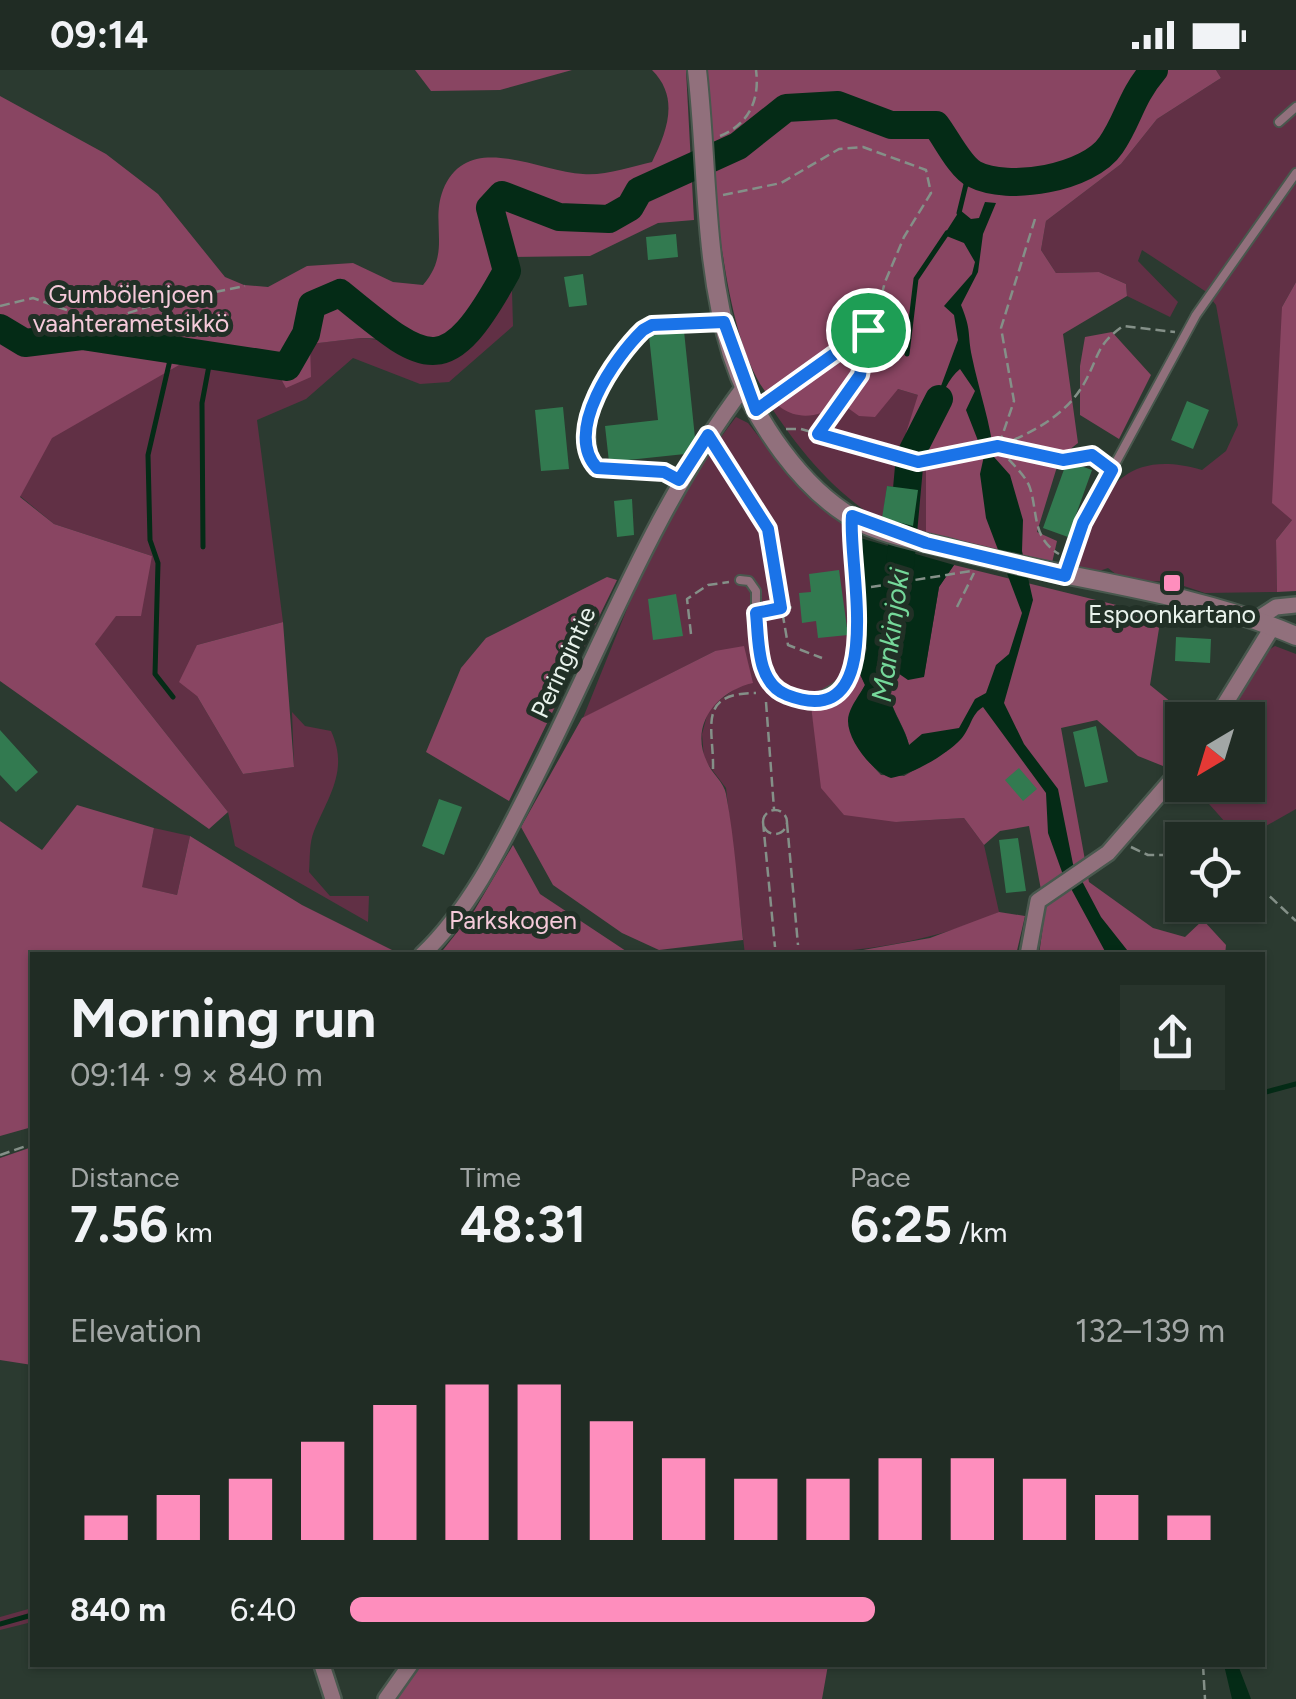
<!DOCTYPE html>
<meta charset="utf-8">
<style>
body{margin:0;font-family:Figtree,sans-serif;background:#28342c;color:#f1f3f6;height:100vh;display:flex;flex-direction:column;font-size:38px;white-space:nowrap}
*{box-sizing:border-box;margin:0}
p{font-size:32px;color:#a2a7a6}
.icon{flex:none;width:55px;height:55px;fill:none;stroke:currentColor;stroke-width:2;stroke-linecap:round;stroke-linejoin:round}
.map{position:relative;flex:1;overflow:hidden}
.panel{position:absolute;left:30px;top:882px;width:1235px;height:715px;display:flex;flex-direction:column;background:#202c24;border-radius:0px;box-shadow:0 2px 8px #0004,0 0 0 2px #3d4841}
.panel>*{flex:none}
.needle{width:65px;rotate:218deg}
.fabs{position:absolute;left:1165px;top:632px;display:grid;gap:20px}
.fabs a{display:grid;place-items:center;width:100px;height:100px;border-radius:0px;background:#202c24;box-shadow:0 2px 8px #0004,0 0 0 2px #3d4841;font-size:50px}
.pin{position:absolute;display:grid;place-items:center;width:85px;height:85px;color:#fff;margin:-42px;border:5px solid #fff;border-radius:50%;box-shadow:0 2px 10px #0007}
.round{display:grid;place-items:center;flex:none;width:105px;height:105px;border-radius:0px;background:#28342c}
.head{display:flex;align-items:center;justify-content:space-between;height:170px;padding:0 40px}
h1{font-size:55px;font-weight:700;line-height:75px}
.metrics{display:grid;grid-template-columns:repeat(3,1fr);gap:15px;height:170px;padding:10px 40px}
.metrics div{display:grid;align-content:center}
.metrics b{font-size:50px;font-weight:700}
.metrics small{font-size:28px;font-weight:400}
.metrics p{font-size:28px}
.chart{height:280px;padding:20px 40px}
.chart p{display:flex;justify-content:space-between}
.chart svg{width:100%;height:180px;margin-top:10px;stroke:#fe8ebd;stroke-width:6}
ul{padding:0 40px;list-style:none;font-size:32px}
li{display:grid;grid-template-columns:160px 120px 1fr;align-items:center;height:75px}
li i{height:25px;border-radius:12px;background:#fe8ebd}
.status{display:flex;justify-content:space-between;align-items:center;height:70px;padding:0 50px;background:#202c24;direction:ltr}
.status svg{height:28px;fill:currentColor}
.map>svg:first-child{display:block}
.green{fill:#613045}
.forest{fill:#894562}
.water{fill:#042b16}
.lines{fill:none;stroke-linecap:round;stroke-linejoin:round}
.stream{stroke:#042b16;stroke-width:5}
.river{stroke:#042b16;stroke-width:28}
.building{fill:#327a50}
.service-casing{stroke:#49584e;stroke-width:12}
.minor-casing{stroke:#49584e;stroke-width:20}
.tertiary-casing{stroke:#49584e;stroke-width:22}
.path{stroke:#849088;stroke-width:2.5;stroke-dasharray:10 5;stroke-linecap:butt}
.service{stroke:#91707c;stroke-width:8}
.minor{stroke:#91707c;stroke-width:15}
.tertiary{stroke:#91707c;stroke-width:18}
.route-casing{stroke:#fff;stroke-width:20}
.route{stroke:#1a73e8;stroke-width:12}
.poi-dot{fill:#fe8ebd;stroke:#213026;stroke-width:4}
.labels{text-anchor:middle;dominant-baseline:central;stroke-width:10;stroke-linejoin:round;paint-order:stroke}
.park-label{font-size:25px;fill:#f5cada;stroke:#213026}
.poi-label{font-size:25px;fill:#e9f3ec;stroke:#213026}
.street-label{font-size:25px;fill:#e9f3ec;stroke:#213026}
.water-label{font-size:28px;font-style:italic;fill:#75d89a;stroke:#213026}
</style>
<div class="status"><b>09:14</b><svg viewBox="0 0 49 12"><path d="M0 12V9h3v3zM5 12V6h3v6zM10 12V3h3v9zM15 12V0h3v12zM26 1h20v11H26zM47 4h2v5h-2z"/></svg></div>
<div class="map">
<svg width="1296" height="1629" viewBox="0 0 1296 1629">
<rect width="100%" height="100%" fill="#2b3a30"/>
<path class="green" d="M1216 0H1296V212L1282 237 1292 450 1276 470 1277 522 1205 523 1169 511 1126 512 1108 498 1088 505 1073 501C1096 431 1117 375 1202 400L1226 381 1238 355 1216 235 1205 221 1142 180 1138 191 1178 232 1170 247 1127 226 1126 214 1099 202 1056 203 1041 180 1046 151 1121 94 1157 49 1221 8Z
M0 92 217 204 309 274 361 268 416 274 497 211 511 187 513 256 449 312 420 314 353 288 306 329 257 350 283 552 197 575V626L243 704 294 697 292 642 305 656 331 661C349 700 329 725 314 761 309 773 310 789 309 802L330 826H369L368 852 235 776 228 742 95 574 152 486 54 454 20 426 51 368Z
M898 319 918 325 926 381V467L913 456 918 420 887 416 882 452C829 419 795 375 762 323L777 335 841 333 851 337Z
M736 347 748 353 796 414 860 468C863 526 889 621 811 637L816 666 896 752 964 748 984 775 999 842C918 879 832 885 745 885L726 718 704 689 702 664 709 638 739 616 715 581 583 648 650 482 700 395Z
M1275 576 1296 584V739L1241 770 1202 726 1207 715H1248V650H1224L1266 582Z
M154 758 190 766 177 825 141 817Z
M32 1538V1552L0 1560V1547Z"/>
<path class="forest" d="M415 0H572L500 20 431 21Z
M652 0H686L694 150 658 153 590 186 511 187 464 254 441 271 361 268 310 274 311 307 286 318 273 294 231 285 179 295 52 368 20 427 54 454 152 486 141 546H116L95 574 228 742 209 759 0 611V26L106 84 158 124 225 207 244 215 268 217 307 196 353 193 393 212 423 215C452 182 430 154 443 120 467 59 539 102 583 104 604 106 631 97 652 92 667 61 680 28 652 0Z
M705 0H1216L1221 8 1157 49 1121 94 1046 151 1041 180 1056 203 1099 202 1126 214 1127 226 1063 264 1078 373 1060 387 1037 462 1057 471 1052 493 926 467V381L906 363 918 325 898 319 875 347 859 346 841 333C714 417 714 57 705 0Z
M1296 212V521L1277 522 1276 470 1292 450 1272 433 1282 237Z
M1112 262 1151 305 1119 369 1080 345V296L1085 267Z
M954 495 1161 546 1150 615 1193 650H1182V666L1163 696 1138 686 1097 650 1061 658 1089 812 1153 858 1185 867 1203 850 1226 875 1225 885H1039L1045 841 1029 756 1000 761 984 775 964 748 896 752 844 745 821 718 811 636 844 624 859 602 865 615C842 657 847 669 881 705L904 706 947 681 909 675C903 648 876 624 896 601L924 606 939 517Z
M607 507 617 510 509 731 426 682 461 598 486 568Z
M283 552 294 697 243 704 197 626 179 612 197 575Z
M744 576 753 613C717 621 689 655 707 692 712 704 724 712 726 724 735 772 738 822 743 870L659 880 622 863 553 815 521 757 582 648 715 581Z
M77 735 154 758 142 817 177 825 190 766 302 835 402 885H32V1057L0 1066V751L42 780Z
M513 775 540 824 632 885H439L474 841Z
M999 842 1025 846 1016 885H835L930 868Z
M32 1077V1295L0 1290V1088Z
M414 1595H828L822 1629H390Z"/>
<path class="water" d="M985 132 996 133 983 164 978 202 961 235C972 262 967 262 972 287 979 321 991 354 994 387L1010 405 1023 450 1022 481 1033 530 1004 633 1024 674 1058 719 1073 794 1101 847 1131 885H1107L1062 802 1048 763 1046 723 983 637C971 644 971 658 961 669 946 685 913 704 891 708 872 702 842 665 849 644 852 634 860 624 865 615L859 602 867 579 860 468 954 495 939 517 924 607 908 610 895 601C877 625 903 650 909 675L922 664 959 658 975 629 986 623 996 595 1009 584 1022 543 986 448 980 404 984 386 966 340 975 321 960 299C937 318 935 359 921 385L917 381 958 270 954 245 944 236 972 204 975 192 964 173 944 165 960 140 971 149 979 148Z
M1224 1595H1238L1251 1629H1232Z"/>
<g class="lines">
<path class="stream" d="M959 143 969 102
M907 284 916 209 947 163
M203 477 202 333 211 285
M173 627 155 604 158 493 150 470 148 385 173 277
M1262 1023 1296 1014
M0 1554 32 1545"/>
<path class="river" d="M0 258 25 273 82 266 287 297 306 264 312 235 340 223C427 294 445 314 507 201L490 138 502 125 559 147 609 149 630 137 639 121 738 76 786 38 838 35 891 55H936C946 68 960 97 974 104 1008 122 1089 108 1111 75 1129 49 1130 28 1154 0
M898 518 910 386 939 329"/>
</g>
<path class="building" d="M676 164 678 187 648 190 646 167Z
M583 204 587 235 569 237 564 207Z
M684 261 695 368 685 384 609 392 605 356 658 350 649 266Z
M1187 331 1209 340 1193 379 1171 370Z
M563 337 569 399 541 401 535 340Z
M1067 391 1092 400 1068 467 1043 458Z
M887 416 918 420 913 456 882 448Z
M632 429 634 465 617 467 614 431Z
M839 500 848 565 818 568 816 551 802 553 799 523 811 522 809 504Z
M676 524 683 566 653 570 648 529Z
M1176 567 1211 569 1210 593 1175 591Z
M1096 656 1108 712 1085 717 1073 662Z
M0 660 38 702 16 722 0 705Z
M1019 698 1037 719 1023 731 1005 710Z
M439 729 462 737 444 785 422 776Z
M1018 768 1026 821 1006 823 999 770Z"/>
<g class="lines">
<defs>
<path id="service" d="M1279 52 1296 37
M679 410C653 396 613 412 592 392L590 346 597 318 633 270 651 255 724 251
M1066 502 1083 453 1196 245 1296 103
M740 510 749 511 756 521C756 547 755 581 765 606 783 650 842 628 855 593 870 554 847 491 852 447"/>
<path id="minor" d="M1256 550 1276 537 1296 535
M1215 650 1273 556
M422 885C473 836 504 769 536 706 603 574 654 436 744 317
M1028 885 1038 831 1108 783 1182 698
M322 1595 333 1629
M386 1629 410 1595"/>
<path id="tertiary" d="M697 0C708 95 703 192 732 285 752 348 803 424 864 454 891 466 923 472 952 479 1066 510 1187 519 1296 566"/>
</defs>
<use href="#service" class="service-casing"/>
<use href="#minor" class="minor-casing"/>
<use href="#tertiary" class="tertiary-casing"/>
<path class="path" d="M720 66C749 54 760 30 756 0
M723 125 781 113 839 79 863 77 926 100 931 123 904 167 885 212 860 305 818 364
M0 236 33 228 103 253C147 233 197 226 245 216
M769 330 868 260
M786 359H801L918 392 999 377 1063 389 1093 385 1102 392
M999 375 1014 331 1001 258 1035 149
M1000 376C1035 361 1069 344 1087 308 1100 282 1098 274 1123 256L1175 262
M719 378 768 459 788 575 822 588
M999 378C1008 390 1026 405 1030 418 1038 443 1032 468 1059 484
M871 517 971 501
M957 537 974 503
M767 541 793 537
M691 564 687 529 708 515 729 512
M766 632 774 739
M713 699C714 658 696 623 756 623
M763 752a12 12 0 1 1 24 0a12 12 0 1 1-24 0Z
M763 752 775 877
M787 753 798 875
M1131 777 1148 785H1182
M1248 806 1296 851
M0 1085 32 1074
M1203 1595 1205 1629"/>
<use href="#service" class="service"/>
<use href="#minor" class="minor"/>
<use href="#tertiary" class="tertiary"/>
</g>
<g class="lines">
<defs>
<path id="route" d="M724 252 756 340 868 260 860 305 818 364 918 392 998 376 1063 390 1092 385 1112 400 1083 453 1065 506 926 473 852 446C847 493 891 665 787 625 756 613 759 571 756 543L781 538 768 459 708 365 679 410 664 402 597 398C563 361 615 287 643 260L652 255Z"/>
</defs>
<use href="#route" class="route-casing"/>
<use href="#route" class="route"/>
</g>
<rect class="poi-dot" x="1162" y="503" width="20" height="20" rx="5"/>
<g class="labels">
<g class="park-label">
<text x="131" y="224">Gumbölenjoen<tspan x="131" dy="29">vaahterametsikkö</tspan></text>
<text x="513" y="850">Parkskogen</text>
</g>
<g class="poi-label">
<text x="1172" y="544">Espoonkartano</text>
</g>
<g class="street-label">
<text transform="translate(563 592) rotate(-65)">Peringintie</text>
</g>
<g class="water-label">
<text transform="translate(890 565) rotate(-82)">Mankinjoki</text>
</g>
</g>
</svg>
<div class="fabs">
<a><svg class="needle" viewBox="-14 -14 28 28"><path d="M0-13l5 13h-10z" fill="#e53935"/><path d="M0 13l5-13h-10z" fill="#a2a7a6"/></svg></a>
<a><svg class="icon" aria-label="locate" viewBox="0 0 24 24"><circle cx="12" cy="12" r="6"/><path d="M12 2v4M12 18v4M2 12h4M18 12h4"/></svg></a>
</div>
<div class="pin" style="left:868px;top:260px;background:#1e9e55"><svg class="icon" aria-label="arrive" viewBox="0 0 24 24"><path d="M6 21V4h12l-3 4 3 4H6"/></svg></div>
<section class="panel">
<div class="head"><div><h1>Morning run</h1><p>09:14 · 9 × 840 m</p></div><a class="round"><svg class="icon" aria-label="share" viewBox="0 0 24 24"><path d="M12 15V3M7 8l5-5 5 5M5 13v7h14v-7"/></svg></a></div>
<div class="metrics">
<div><p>Distance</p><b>7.56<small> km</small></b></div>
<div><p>Time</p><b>48:31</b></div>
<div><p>Pace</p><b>6:25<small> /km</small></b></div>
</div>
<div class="chart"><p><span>Elevation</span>132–139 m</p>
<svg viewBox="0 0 160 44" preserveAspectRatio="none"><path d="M5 44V38M15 44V33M25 44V29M35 44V20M45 44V11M55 44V6M65 44V6M75 44V15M85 44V24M95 44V29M105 44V29M115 44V24M125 44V24M135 44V29M145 44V33M155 44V38"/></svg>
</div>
<ul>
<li><b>840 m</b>6:40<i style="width:60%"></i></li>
</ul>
</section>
</div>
